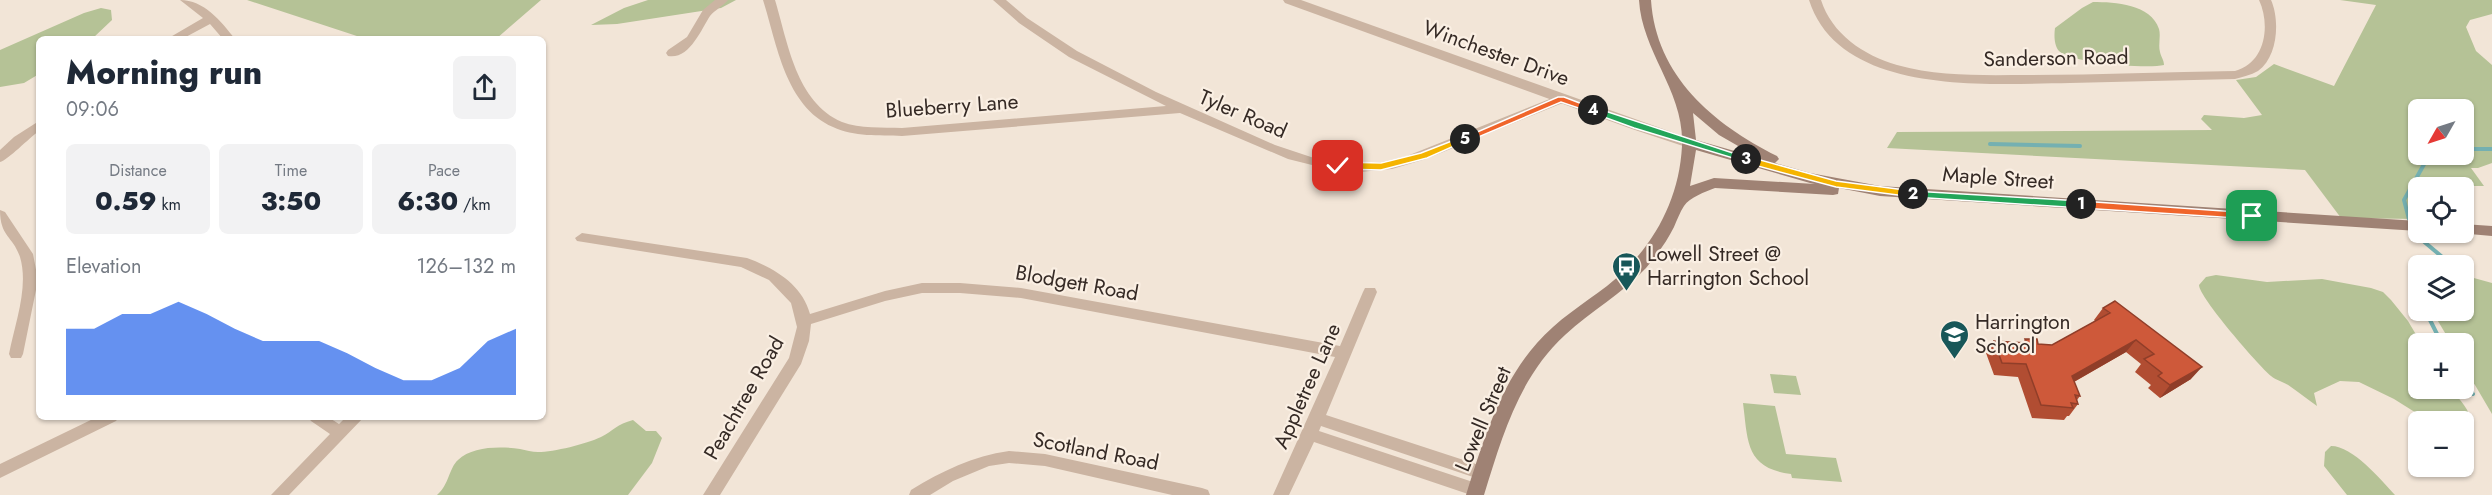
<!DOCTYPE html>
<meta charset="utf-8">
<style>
body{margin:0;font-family:Jost,sans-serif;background:#f2f2f3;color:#1f2937;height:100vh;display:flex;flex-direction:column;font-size:22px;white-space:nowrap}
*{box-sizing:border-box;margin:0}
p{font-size:20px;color:#747a83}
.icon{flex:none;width:33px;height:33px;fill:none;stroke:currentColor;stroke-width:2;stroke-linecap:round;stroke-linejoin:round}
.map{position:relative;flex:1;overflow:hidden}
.side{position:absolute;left:36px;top:36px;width:510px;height:384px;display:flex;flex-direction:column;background:#fff;border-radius:9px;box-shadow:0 2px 4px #0004}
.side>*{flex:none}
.needle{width:39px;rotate:231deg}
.controls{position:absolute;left:2408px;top:99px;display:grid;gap:12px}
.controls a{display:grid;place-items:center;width:66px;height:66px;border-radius:9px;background:#fff;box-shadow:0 2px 4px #0004;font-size:30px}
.pin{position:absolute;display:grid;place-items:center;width:51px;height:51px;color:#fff;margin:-26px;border-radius:12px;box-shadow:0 3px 9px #0006}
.km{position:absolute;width:30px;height:30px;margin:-15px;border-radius:50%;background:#222;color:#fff;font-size:16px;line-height:30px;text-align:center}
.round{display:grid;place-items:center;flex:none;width:63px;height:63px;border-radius:9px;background:#f2f2f3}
.head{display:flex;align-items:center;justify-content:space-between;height:102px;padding:0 30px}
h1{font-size:33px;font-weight:800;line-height:45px}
.stats{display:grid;grid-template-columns:repeat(3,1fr);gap:9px;height:102px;padding:6px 30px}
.stats div{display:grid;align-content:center;border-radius:9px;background:#f2f2f3;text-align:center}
.stats b{font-size:26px;font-weight:800}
.stats small{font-size:16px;font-weight:400}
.stats p{font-size:16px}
.chart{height:168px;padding:12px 30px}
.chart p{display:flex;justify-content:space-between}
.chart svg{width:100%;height:108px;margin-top:6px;fill:#2563eb;opacity:.7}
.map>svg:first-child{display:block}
.green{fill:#b5c296;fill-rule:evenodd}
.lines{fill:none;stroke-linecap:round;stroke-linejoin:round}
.stream{stroke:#74b0b1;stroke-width:4}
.minor{fill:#cbb4a2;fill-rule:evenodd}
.tertiary{fill:#cbb4a2;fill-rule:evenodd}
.secondary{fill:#9f8274;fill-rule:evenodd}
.wall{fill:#b14d32}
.shaded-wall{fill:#903e29}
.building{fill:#ce593a;stroke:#903e29;stroke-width:1.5}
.split-1{fill:#f0652b;stroke:#fff;stroke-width:1.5}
.split-2{fill:#22a559;stroke:#fff;stroke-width:1.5}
.split-3{fill:#f5b400;stroke:#fff;stroke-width:1.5}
.split-4{fill:#22a559;stroke:#fff;stroke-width:1.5}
.split-5{fill:#f0652b;stroke:#fff;stroke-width:1.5}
.split-6{fill:#f5b400;stroke:#fff;stroke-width:1.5}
.labels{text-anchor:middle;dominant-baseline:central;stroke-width:4.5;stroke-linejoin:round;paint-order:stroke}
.street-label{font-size:21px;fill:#352a25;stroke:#faefe3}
.poi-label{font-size:21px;fill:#352a25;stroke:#faefe3;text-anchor:start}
</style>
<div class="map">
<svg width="2492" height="495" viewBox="0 0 2492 495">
<rect width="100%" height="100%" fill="#f2e5d7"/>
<path class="green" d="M247 0H541L496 39H366Z
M648 0H736L721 8 617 24 591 25 624 8Z
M2340 0H2492V14L2470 20 2466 27 2476 51 2492 65V163L2478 168H2471L2484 186H2418V198L2413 205 2418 219 2341 218 2305 170 1887 148 1897 132 2212 130 2201 119 2204 115 2244 118 2262 115 2236 80 2256 77 2274 64 2334 86 2376 5ZM2418 110H2463V154H2418Z
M2093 2C2115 2 2151 4 2159 29 2161 36 2158 45 2160 52 2161 57 2164 60 2164 65 2147 69 2070 63 2059 51 2054 45 2054 35 2055 28L2082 8Z
M101 8 111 10 112 20 93 38 39 39V74L24 83 0 87V50L84 13Z
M2216 275 2267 282 2322 279 2371 288 2383 292 2391 300 2408 321 2421 343 2418 344V388L2451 389C2462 403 2480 419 2466 436H2463V422L2429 421 2394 399 2359 382 2340 381 2314 393 2317 406C2308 400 2300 393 2291 387 2285 382 2277 381 2271 376 2258 365 2199 297 2199 285L2206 277Z
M2463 275 2492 283V414L2475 385 2463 370V344L2451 343 2432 311 2463 310Z
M1770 374 1796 376 1801 395 1774 393Z
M1743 403 1775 406 1786 454 1836 458 1842 482 1792 478 1791 474C1745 468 1748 441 1743 403Z
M633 420 646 431H656L662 438 652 463 628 495H437C449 485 449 468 458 460 472 446 501 446 520 449 526 450 532 452 538 452 554 452 586 444 601 437 613 431 617 424 633 420Z
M2331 446C2353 446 2380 479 2395 495H2347L2324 466 2325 452Z"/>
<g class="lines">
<path class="stream" d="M1990 144 2080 146
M2463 149H2492
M2409 219 2404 200 2427 159 2434 154
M2416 235 2453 266
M2463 281 2471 294 2463 301
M2442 344 2429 318 2433 314 2446 315 2451 310
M2463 382 2473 394"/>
<path class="minor" d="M180 0C204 0 221 21 235 39H223L210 24 182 39H167L203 18Z
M715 0H728C723 6 715 10 710 16 701 30 689 60 668 56L666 53 668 50 687 37 703 10Z
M763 0H775C788 43 796 102 842 122 860 129 883 127 902 128L1166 106 1069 57 1019 23 993 0H1006L1027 18 1077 51 1156 92 1275 145 1314 158 1336 162H1382L1407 156 1557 96 1561 95 1567 99 1565 102 1426 159 1392 169 1359 172 1336 171 1288 159 1180 113 902 136C879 135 854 137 833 127 785 106 777 44 763 0Z
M1809 0H1821C1832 34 1863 55 1897 65 1940 77 1985 75 2029 75 2098 75 2166 72 2235 71 2265 63 2271 26 2259 0H2271C2280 20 2278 57 2258 71 2251 75 2242 77 2235 79 2180 80 2125 82 2070 83 1990 84 1840 97 1809 0Z
M39 121V131C29 138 8 160 0 162V150L14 137Z
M0 210 5 212 33 254 38 280 23 354 21 358H11L9 354C15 323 29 287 20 257 13 236 0 237 0 210Z
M582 233 747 258C774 268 802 284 810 314L885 291 922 283H960L1021 288 1340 346 1363 292 1365 288H1375L1377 292 1326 415 1488 468 1490 473 1488 478 1482 480 1321 426 1319 431 1482 485 1484 490 1482 495H1471L1314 442 1289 495H1273L1335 357 1021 298 960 293H922L885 301 811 324 809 341 801 364 720 495H703L789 358 797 327 791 303 769 280 741 267 577 241 575 238Z
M97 417H119L116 421 0 478V464Z
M308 417H328L339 424 346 417H364L289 495H271L330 434 311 421Z
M1009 451 1045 454 1202 488 1208 490 1210 495H1172L1045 466 1009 463 989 466 953 481 930 495H909L911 490C942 471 973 456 1009 451Z"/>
<path class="tertiary" d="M1283 0H1301L1694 140 1696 143 1689 148 1632 129 1285 3Z"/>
<path class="secondary" d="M1639 0H1651C1656 76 1713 124 1777 156L1779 159 1775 163 1810 173 1880 186 2418 221V231L1880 196 1839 188 1838 194 1833 195 1715 188C1705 192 1690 197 1684 206 1680 212 1677 220 1674 227 1667 241 1657 255 1646 268 1622 294 1591 311 1565 335 1519 377 1502 437 1484 495H1466C1483 442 1499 386 1537 343 1557 320 1583 304 1607 286 1651 251 1679 203 1682 146 1685 92 1642 53 1639 0ZM1693 113 1719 135 1759 158 1696 140ZM1696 150 1810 183 1815 184 1714 178 1690 186Z
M2463 224 2492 226V236L2458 233 2463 232Z"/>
</g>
<path class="wall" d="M2103 308 2191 379 2160 398 2148 388 2151 385 2135 372 2141 364 2126 352 2074 382 2080 396 2077 400 2078 404 2069 416H2067L2064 420 2032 418 2018 377 1994 375 1986 353 1994 341 2023 343 2025 339 2038 344 2052 345 2095 321 2094 320Z"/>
<path class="shaded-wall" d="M2136 340 2126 352 2063 388 2072 376Z
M2202 367 2191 379 2160 398 2170 385Z"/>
<path class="building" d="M2115 301 2202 367 2170 385 2158 376 2162 373 2144 359 2154 354 2136 340 2072 376 2080 396 2075 395 2078 404 2071 403 2073 408 2041 405 2026 364 2002 363 1994 341 2027 343 2025 339H2037L2038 344 2052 345 2110 313 2103 308Z"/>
<path class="split-1" d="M2081 201 2252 213 2257 216 2252 219 2081 208 2076 204Z"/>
<path class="split-2" d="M1913 191 2081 201 2086 204 2081 208 1913 197 1908 194Z"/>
<path class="split-3" d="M1746 156 1836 181 1913 191 1917 194 1913 197 1836 187 1743 162 1742 159Z"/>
<path class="split-4" d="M1590 108H1596L1751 159 1746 162 1634 128 1590 112Z"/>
<path class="split-5" d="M1558 97H1564L1598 110 1593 113 1561 102 1469 141 1461 139Z"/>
<path class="split-6" d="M1462 137 1470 139 1427 158 1381 170 1338 169 1333 166 1338 162 1381 163 1421 153Z"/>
<defs>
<symbol id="bus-pin" viewBox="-11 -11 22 30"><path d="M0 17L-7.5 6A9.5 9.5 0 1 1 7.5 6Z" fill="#185759" stroke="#faefe3"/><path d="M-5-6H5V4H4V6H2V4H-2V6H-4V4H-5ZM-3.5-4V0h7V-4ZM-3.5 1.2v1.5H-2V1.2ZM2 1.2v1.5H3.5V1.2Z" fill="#fff"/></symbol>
<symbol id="school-pin" viewBox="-11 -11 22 30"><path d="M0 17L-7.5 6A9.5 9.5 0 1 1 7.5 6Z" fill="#185759" stroke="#faefe3"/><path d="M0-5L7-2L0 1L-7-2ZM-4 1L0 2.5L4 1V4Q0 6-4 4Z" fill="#fff"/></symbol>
</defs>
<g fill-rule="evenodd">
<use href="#bus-pin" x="1610" y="250" width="33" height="45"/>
<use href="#school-pin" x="1938" y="318" width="33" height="45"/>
</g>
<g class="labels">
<g class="street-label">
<text transform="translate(1496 53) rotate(20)">Winchester Drive</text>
<text transform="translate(2056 58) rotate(-1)">Sanderson Road</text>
<text transform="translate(952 106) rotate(-4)">Blueberry Lane</text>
<text transform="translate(1243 114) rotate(23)">Tyler Road</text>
<text transform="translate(1998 178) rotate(4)">Maple Street</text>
<text transform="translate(1077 283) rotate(10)">Blodgett Road</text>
<text transform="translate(1307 386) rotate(-66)">Appletree Lane</text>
<text transform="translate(744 398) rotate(-60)">Peachtree Road</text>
<text transform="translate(1483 419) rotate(-67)">Lowell Street</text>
<text transform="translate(1096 451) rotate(11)">Scotland Road</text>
</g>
<g class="poi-label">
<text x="1647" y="254">Lowell Street @<tspan x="1647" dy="24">Harrington School</tspan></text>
<text x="1975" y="322">Harrington<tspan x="1975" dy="24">School</tspan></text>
</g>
</g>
</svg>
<div class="controls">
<a><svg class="needle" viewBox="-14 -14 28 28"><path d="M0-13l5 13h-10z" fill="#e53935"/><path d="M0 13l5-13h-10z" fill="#747a83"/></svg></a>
<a><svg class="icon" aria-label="locate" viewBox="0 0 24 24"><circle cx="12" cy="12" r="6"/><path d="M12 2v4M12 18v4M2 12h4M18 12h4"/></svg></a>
<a><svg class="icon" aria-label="layers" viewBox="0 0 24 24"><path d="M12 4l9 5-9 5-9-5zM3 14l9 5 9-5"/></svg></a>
<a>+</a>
<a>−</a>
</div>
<div class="pin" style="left:2252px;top:216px;background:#1e9e55"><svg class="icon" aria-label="arrive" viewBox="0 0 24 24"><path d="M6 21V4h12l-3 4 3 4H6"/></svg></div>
<div class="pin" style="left:1338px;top:166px;background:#d93025"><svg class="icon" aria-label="check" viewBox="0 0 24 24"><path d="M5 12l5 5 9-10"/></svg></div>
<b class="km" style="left:2081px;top:204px">1</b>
<b class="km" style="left:1913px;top:194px">2</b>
<b class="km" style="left:1746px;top:159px">3</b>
<b class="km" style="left:1593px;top:110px">4</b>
<b class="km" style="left:1465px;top:139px">5</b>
<section class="side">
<div class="head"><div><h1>Morning run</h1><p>09:06</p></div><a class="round"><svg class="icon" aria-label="share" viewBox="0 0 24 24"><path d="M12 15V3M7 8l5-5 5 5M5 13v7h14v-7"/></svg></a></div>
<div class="stats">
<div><p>Distance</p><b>0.59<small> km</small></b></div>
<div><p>Time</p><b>3:50</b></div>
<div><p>Pace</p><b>6:30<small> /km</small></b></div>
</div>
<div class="chart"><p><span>Elevation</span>126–132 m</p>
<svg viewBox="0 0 160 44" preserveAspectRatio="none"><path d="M0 44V17L10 17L20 11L30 11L40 6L50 11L60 17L70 22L80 22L90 22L100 27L110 33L120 38L130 38L140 33L150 22L160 17V44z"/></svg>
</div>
</section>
</div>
